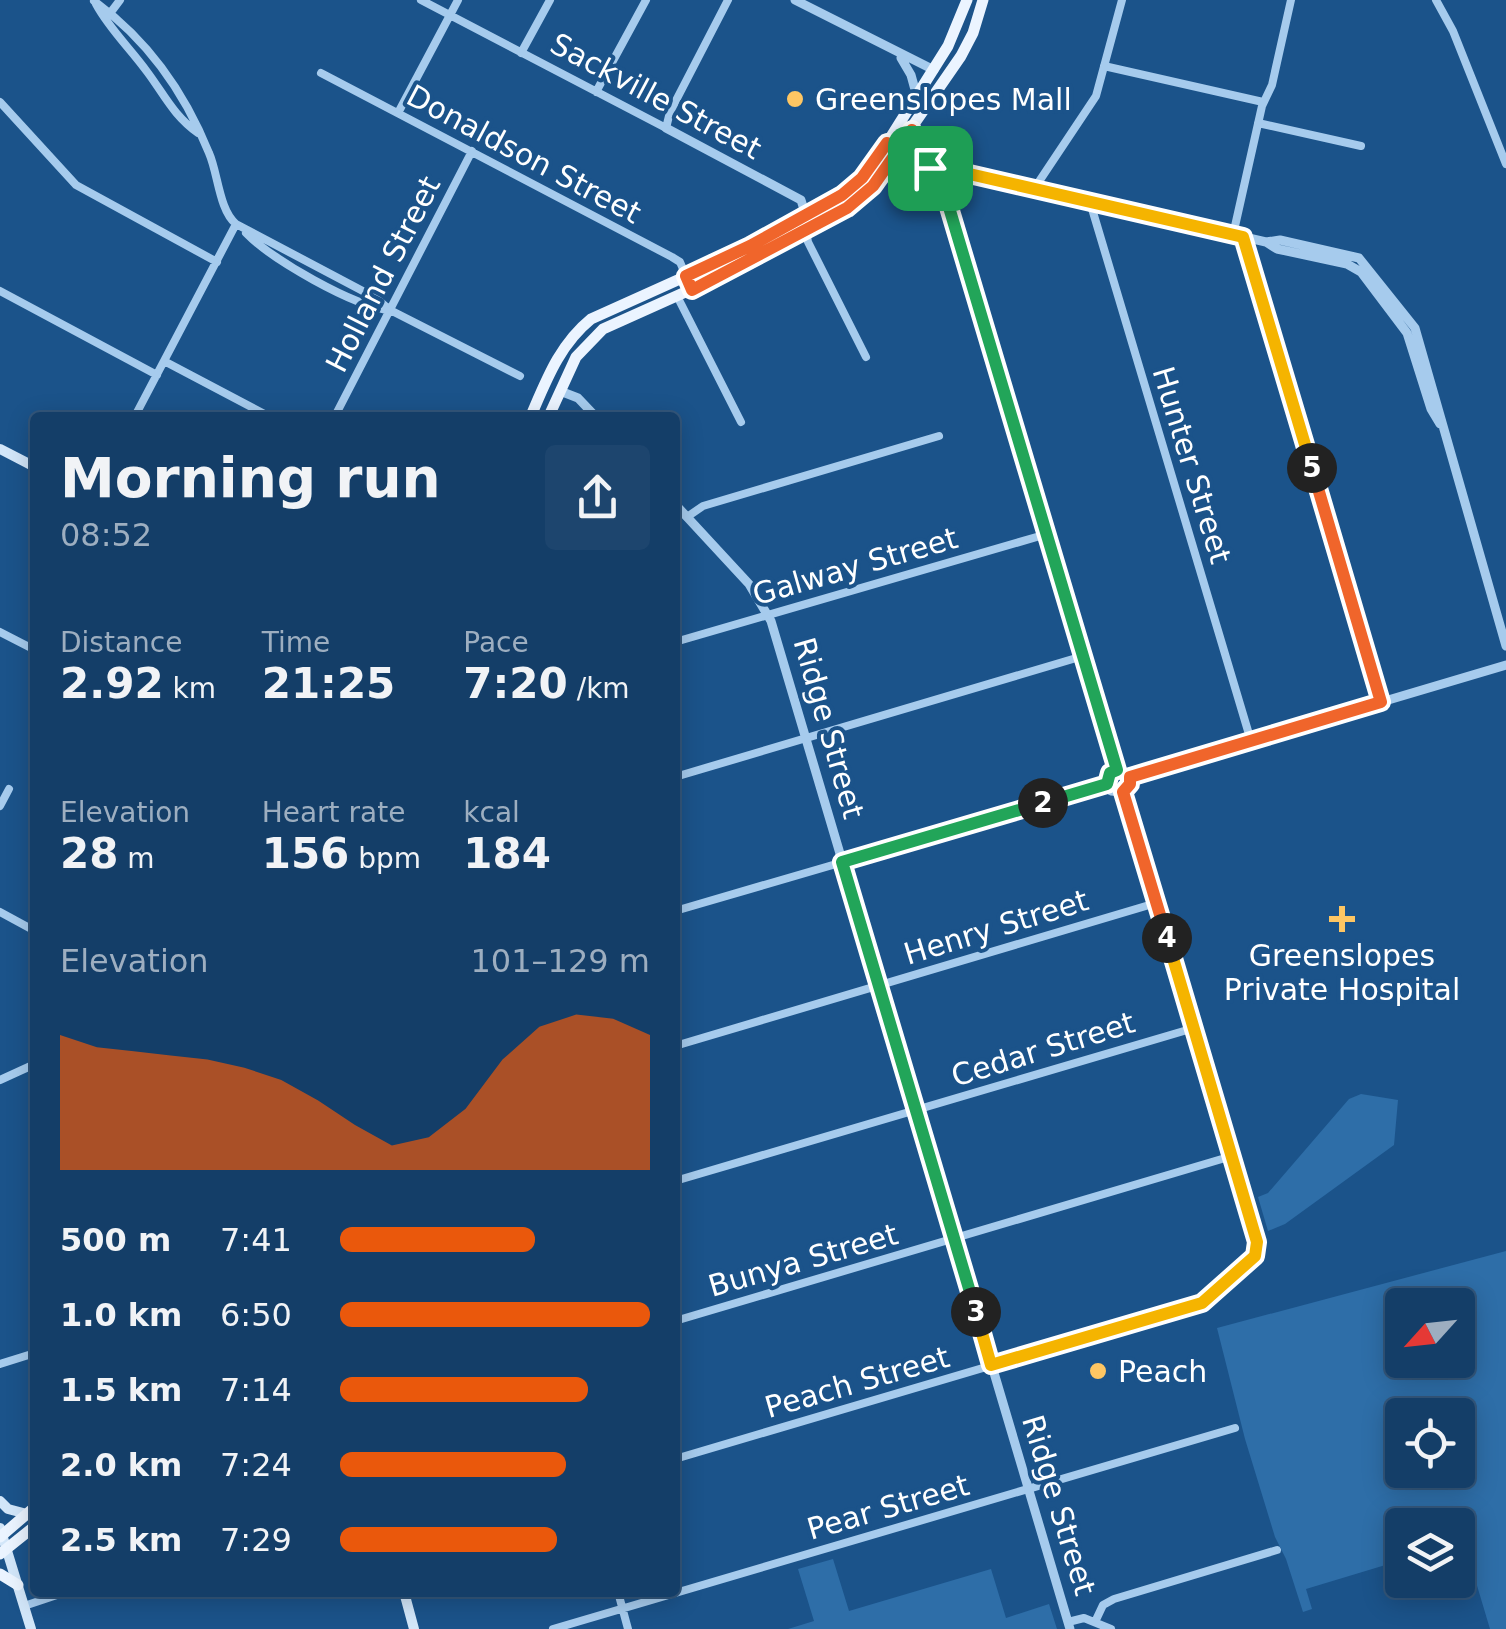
<!DOCTYPE html>
<meta charset="utf-8">
<style>
body{margin:0;font-family:"DejaVu Sans",sans-serif;background:#1d456e;color:#f1f3f6;height:100vh;display:flex;flex-direction:column;font-size:38px;white-space:nowrap}
*{box-sizing:border-box;margin:0}
p{font-size:32px;color:#9daec0}
.icon{flex:none;width:55px;height:55px;fill:none;stroke:currentColor;stroke-width:2;stroke-linecap:round;stroke-linejoin:round}
.map{position:relative;flex:1;overflow:hidden}
.sheet{position:absolute;left:30px;top:412px;width:650px;height:1185px;display:flex;flex-direction:column;background:#143e68;border-radius:10px;box-shadow:0 5px 25px #0003,0 0 0 2px #33577c}
.sheet>*{flex:none}
.needle{width:65px;rotate:243deg}
.controls{position:absolute;left:1385px;top:1288px;display:grid;gap:20px}
.controls a{display:grid;place-items:center;width:90px;height:90px;border-radius:10px;background:#143e68;box-shadow:0 5px 25px #0003,0 0 0 2px #33577c;font-size:50px}
.pin{position:absolute;display:grid;place-items:center;width:85px;height:85px;color:#fff;margin:-42px;border-radius:20px;box-shadow:0 5px 15px #0006}
.km{position:absolute;width:50px;height:50px;margin:-25px;border-radius:50%;background:#222;color:#fff;font-size:28px;line-height:50px;text-align:center}
.round{display:grid;place-items:center;flex:none;width:105px;height:105px;border-radius:10px;background:#1d456e}
.overview{display:flex;align-items:center;justify-content:space-between;height:170px;padding:0 30px}
h1{font-size:55px;font-weight:600;line-height:75px}
.metrics{display:grid;grid-template-columns:repeat(3,1fr);gap:15px;height:170px;padding:10px 30px}
.metrics div{display:grid;align-content:center}
.metrics b{font-size:42px;font-weight:600}
.metrics small{font-size:28px;font-weight:400}
.metrics p{font-size:28px}
.chart{height:280px;padding:20px 30px}
.chart p{display:flex;justify-content:space-between}
.chart svg{width:100%;height:180px;margin-top:10px;fill:#ea580c;opacity:.7}
ul{padding:0 30px;list-style:none;font-size:32px}
li{display:grid;grid-template-columns:160px 120px 1fr;align-items:center;height:75px}
li i{height:25px;border-radius:12px;background:#ea580c}
.map>svg:first-child{display:block}
.green{fill:#2e6ea8;fill-rule:evenodd}
.lines{fill:none;stroke-linecap:round;stroke-linejoin:round}
.minor{stroke:#a6cbed;stroke-width:8}
.tertiary{stroke:#a6cbed;stroke-width:9}
.secondary{stroke:#d2e6f9;stroke-width:10}
.primary{stroke:#ebf4ff;stroke-width:11}
.split-1-casing{stroke:#fff;stroke-width:20}
.split-2-casing{stroke:#fff;stroke-width:20}
.split-3-casing{stroke:#fff;stroke-width:20}
.split-4-casing{stroke:#fff;stroke-width:20}
.split-5-casing{stroke:#fff;stroke-width:20}
.split-6-casing{stroke:#fff;stroke-width:20}
.split-1{stroke:#f0652b;stroke-width:12}
.split-2{stroke:#22a559;stroke-width:12}
.split-3{stroke:#22a559;stroke-width:12}
.split-4{stroke:#f5b400;stroke-width:12}
.split-5{stroke:#f0652b;stroke-width:12}
.split-6{stroke:#f5b400;stroke-width:12}
.poi-dot{fill:#fec663;stroke:#1b538a;stroke-width:4}
.labels{text-anchor:middle;dominant-baseline:central;stroke-width:8;stroke-linejoin:round;paint-order:stroke}
.street-label{font-size:30px;fill:#fff;stroke:#1b538a}
.poi-label{font-size:30px;fill:#fff;stroke:#1b538a;text-anchor:start}
</style>
<div class="map">
<svg width="1506" height="1629" viewBox="0 0 1506 1629">
<rect width="100%" height="100%" fill="#1b538a"/>
<path class="green" d="M1361 1094 1398 1100 1394 1145 1285 1224 1268 1231 1258 1197 1268 1193 1349 1099Z
M1506 1251V1629H1490L1464 1542 1458 1544V1525H1402V1560L1306 1589 1312 1609 1303 1612 1286 1559 1275 1537 1245 1439 1217 1328ZM1402 1305H1458V1360H1402ZM1458 1415V1470H1402V1415Z
M833 1559 849 1611 991 1569 1006 1618 1049 1604 1057 1629H788L814 1621 798 1569Z"/>
<g class="lines">
<path class="minor" d="M421 0 666 128 670 112 728 0
M1436 0 1453 31 1506 164
M94 1C148 40 184 91 209 153 218 173 219 210 236 224L134 418
M96 4C110 30 131 49 148 73 165 96 174 116 198 133
M108 16 120 0
M521 53 550 0
M1104 66 1263 102
M321 73 672 257 680 262 686 276
M596 92 646 0
M0 102 76 185 217 262
M398 113 458 0
M1258 123 1361 146
M941 168 940 187 950 207 1117 770
M1034 189 1096 96 1122 0
M1090 202 1251 741
M950 203V170
M236 224 376 298 390 310 520 376
M806 231 808 242 866 357
M246 233C271 259 354 307 390 310
M1233 235 1262 106 1272 85 1291 0
M1243 237 1381 703
M0 291 157 375
M677 296 741 422
M164 361 272 418
M334 418 472 151
M687 517 703 506 939 436
M0 632 35 650
M675 642 1047 534
M675 777 1083 656
M0 806 9 789
M675 911 843 862
M0 912 35 931
M675 1046 1156 903
M0 1080 35 1064
M675 1181 1194 1028
M675 1321 1232 1156
M0 1364 35 1353
M675 1459 1196 1305 1213 1296 1255 1255V1237L1123 792
M618 1592 628 1629
M24 1606 66 1592
M1068 1622 1084 1618 1111 1629
M1095 1622 1103 1605 1114 1599 1277 1550
M553 1629 1235 1428"/>
<path class="tertiary" d="M795 0 934 70
M901 58 911 75 917 97
M666 128 801 200 806 216
M912 130 917 150 939 167
M897 152 922 167H939L1266 242 1277 249 1347 264 1361 272 1407 333 1431 409 1440 424
M1266 242 1280 240 1359 258 1415 328 1506 646
M560 391 578 398 597 418
M675 504 749 584 771 621 1070 1629
M1129 777 1506 665
M1107 784 1111 791 1123 792 1128 788 1129 777
M1107 784 1110 773C1117 768 1125 769 1129 777
M843 862 1107 784"/>
<path class="secondary" d="M0 449 35 467
M0 1501 8 1509 27 1514
M0 1528 31 1629
M404 1592 414 1629"/>
<path class="primary" d="M530 418C546 381 559 345 591 319L731 256 851 188 877 159 948 46 967 0
M548 418 576 357 603 329 730 272 847 207 867 192 961 56 973 33 983 0
M0 1537 35 1507
M0 1554 35 1526
M0 1574 18 1585"/>
</g>
<g class="lines">
<defs>
<path id="split-1" d="M930 168 908 161 897 152 873 186 847 208 692 290 686 276 750 246 842 195 862 178 887 143 897 152 912 130 918 151 941 168 938 181 948 204"/>
<path id="split-2" d="M948 204 1117 770 1110 773 1107 784 1043 803"/>
<path id="split-3" d="M976 1312 842 862 1043 803"/>
<path id="split-4" d="M976 1312 991 1365 1202 1303 1255 1256 1257 1242 1167 938"/>
<path id="split-5" d="M1167 938 1123 792 1130 784V777L1381 702 1312 468"/>
<path id="split-6" d="M930 168 939 167 1243 237 1312 468"/>
</defs>
<use href="#split-1" class="split-1-casing"/>
<use href="#split-2" class="split-2-casing"/>
<use href="#split-3" class="split-3-casing"/>
<use href="#split-4" class="split-4-casing"/>
<use href="#split-5" class="split-5-casing"/>
<use href="#split-6" class="split-6-casing"/>
<use href="#split-1" class="split-1"/>
<use href="#split-2" class="split-2"/>
<use href="#split-3" class="split-3"/>
<use href="#split-4" class="split-4"/>
<use href="#split-5" class="split-5"/>
<use href="#split-6" class="split-6"/>
</g>
<g class="poi-dot">
<circle cx="795" cy="99" r="10"/>
<path d="M1337 904h10v10h10v10h-10v10h-10v-10h-10v-10h10z"/>
<circle cx="1098" cy="1371" r="10"/>
</g>
<g class="labels">
<g class="street-label">
<text transform="translate(656 96) rotate(28)">Sackville Street</text>
<text transform="translate(524 154) rotate(28)">Donaldson Street</text>
<text transform="translate(383 274) rotate(-63)">Holland Street</text>
<text transform="translate(1192 465) rotate(73)">Hunter Street</text>
<text transform="translate(855 566) rotate(-16)">Galway Street</text>
<text transform="translate(829 728) rotate(74)">Ridge Street</text>
<text transform="translate(996 927) rotate(-17)">Henry Street</text>
<text transform="translate(1043 1049) rotate(-17)">Cedar Street</text>
<text transform="translate(803 1260) rotate(-16)">Bunya Street</text>
<text transform="translate(857 1382) rotate(-16)">Peach Street</text>
<text transform="translate(1059 1505) rotate(73)">Ridge Street</text>
<text transform="translate(888 1507) rotate(-16)">Pear Street</text>
</g>
<g class="poi-label">
<text x="815" y="99">Greenslopes Mall</text>
<text x="1342" y="955" text-anchor="middle">Greenslopes<tspan x="1342" dy="34">Private Hospital</tspan></text>
<text x="1118" y="1371">Peach</text>
</g>
</g>
</svg>
<div class="controls">
<a><svg class="needle" viewBox="-14 -14 28 28"><path d="M0-13l5 13h-10z" fill="#e53935"/><path d="M0 13l5-13h-10z" fill="#9daec0"/></svg></a>
<a><svg class="icon" aria-label="locate" viewBox="0 0 24 24"><circle cx="12" cy="12" r="6"/><path d="M12 2v4M12 18v4M2 12h4M18 12h4"/></svg></a>
<a><svg class="icon" aria-label="layers" viewBox="0 0 24 24"><path d="M12 4l9 5-9 5-9-5zM3 14l9 5 9-5"/></svg></a>
</div>
<div class="pin" style="left:930px;top:168px;background:#1e9e55"><svg class="icon" aria-label="arrive" viewBox="0 0 24 24"><path d="M6 21V4h12l-3 4 3 4H6"/></svg></div>
<b class="km" style="left:1043px;top:803px">2</b>
<b class="km" style="left:976px;top:1312px">3</b>
<b class="km" style="left:1167px;top:938px">4</b>
<b class="km" style="left:1312px;top:468px">5</b>
<section class="sheet">
<div class="overview"><div><h1>Morning run</h1><p>08:52</p></div><a class="round"><svg class="icon" aria-label="share" viewBox="0 0 24 24"><path d="M12 15V3M7 8l5-5 5 5M5 13v7h14v-7"/></svg></a></div>
<div class="metrics">
<div><p>Distance</p><b>2.92<small> km</small></b></div>
<div><p>Time</p><b>21:25</b></div>
<div><p>Pace</p><b>7:20<small> /km</small></b></div>
</div>
<div class="metrics">
<div><p>Elevation</p><b>28<small> m</small></b></div>
<div><p>Heart rate</p><b>156<small> bpm</small></b></div>
<div><p>kcal</p><b>184</b></div>
</div>
<div class="chart"><p><span>Elevation</span>101–129 m</p>
<svg viewBox="0 0 160 44" preserveAspectRatio="none"><path d="M0 44V11L10 14L20 15L30 16L40 17L50 19L60 22L70 27L80 33L90 38L100 36L110 29L120 17L130 9L140 6L150 7L160 11V44z"/></svg>
</div>
<ul>
<li><b>500 m</b>7:41<i style="width:63%"></i></li>
<li><b>1.0 km</b>6:50<i style="width:100%"></i></li>
<li><b>1.5 km</b>7:14<i style="width:80%"></i></li>
<li><b>2.0 km</b>7:24<i style="width:73%"></i></li>
<li><b>2.5 km</b>7:29<i style="width:70%"></i></li>
</ul>
</section>
</div>
